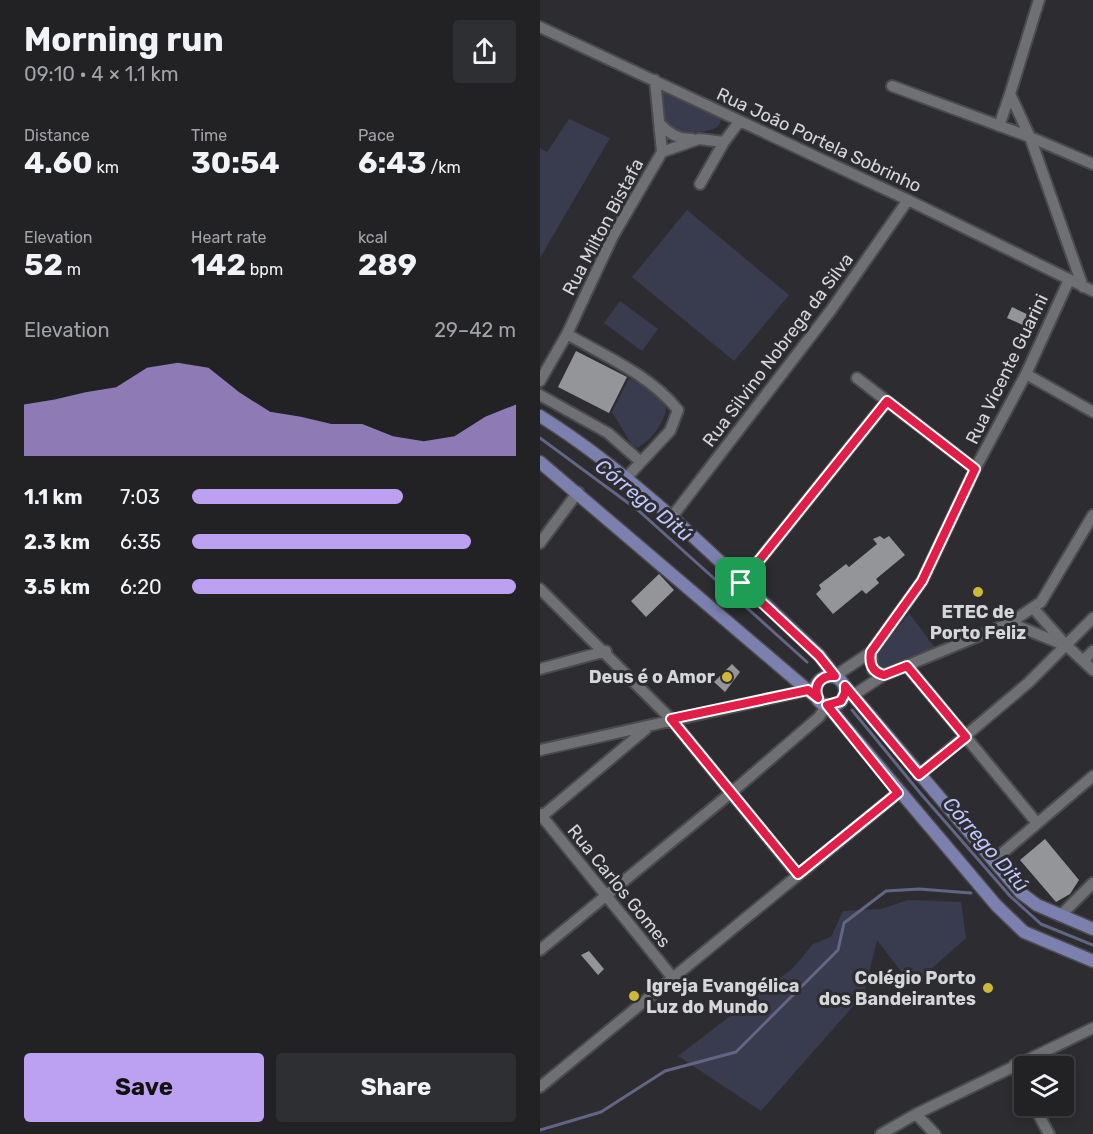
<!DOCTYPE html>
<meta charset="utf-8">
<style>
body{margin:0;font-family:Rubik,sans-serif;background:#2e2f32;color:#f1f3f6;height:100vh;display:flex;flex-direction:column;font-size:22px;white-space:nowrap}
*{box-sizing:border-box;margin:0}
p{font-size:20px;color:#a2a4a7}
.icon{flex:none;width:33px;height:33px;fill:none;stroke:currentColor;stroke-width:2;stroke-linecap:round;stroke-linejoin:round}
.map{position:relative;flex:1;overflow:hidden}
.panel{display:flex;flex-direction:column;background:#222225;width:540px}
.panel>*{flex:none}
.buttons{position:absolute;left:474px;top:1056px;display:grid;gap:12px}
.buttons a{display:grid;place-items:center;width:60px;height:60px;border-radius:6px;background:#222225;box-shadow:0 3px 9px #0003,0 0 0 2px #3f3f42;font-size:30px}
.pin{position:absolute;display:grid;place-items:center;width:51px;height:51px;color:#fff;margin:-26px;border-radius:12px;box-shadow:0 3px 9px #0006}
.round{display:grid;place-items:center;flex:none;width:63px;height:63px;border-radius:6px;background:#2e2f32}
.headline{display:flex;align-items:center;justify-content:space-between;height:102px;padding:0 24px}
h1{font-size:33px;font-weight:700;line-height:45px}
.metrics{display:grid;grid-template-columns:repeat(3,1fr);gap:9px;height:102px;padding:6px 24px}
.metrics div{display:grid;align-content:center}
.metrics b{font-size:30px;font-weight:700}
.metrics small{font-size:16px;font-weight:400}
.metrics p{font-size:16px}
.chart{height:168px;padding:12px 24px}
.chart p{display:flex;justify-content:space-between}
.chart svg{width:100%;height:108px;margin-top:6px;fill:#bca0f2;opacity:.7}
.primary-button{display:flex;gap:12px;margin-top:auto;padding:12px 24px}
.primary-button a{flex:1;height:69px;border-radius:6px;background:#bca0f2;color:#111;font-size:24px;font-weight:700;line-height:69px;text-align:center}
.primary-button a+a{background:#2e2f32;color:#f1f3f6}
ul{padding:0 24px;list-style:none;font-size:20px}
li{display:grid;grid-template-columns:96px 72px 1fr;align-items:center;height:45px}
li i{height:15px;border-radius:8px;background:#bca0f2}
main{display:flex;flex:1;min-height:0}
.map>svg:first-child{display:block}
.green{fill:#393b4e}
.lines{fill:none;stroke-linecap:round;stroke-linejoin:round}
.stream{stroke:#626684;stroke-width:3}
.building{fill:#949599}
.minor-casing{stroke:#4b4b4e;stroke-width:14}
.major-casing{stroke:#4b4b4e;stroke-width:15}
.minor{stroke:#6f7074;stroke-width:10}
.major{stroke:#7c80af;stroke-width:12}
.route-casing{stroke:#fff;stroke-width:12}
.route{stroke:#e11d48;stroke-width:8}
.poi-dot{fill:#cfb837;stroke:#2d2d31;stroke-width:2}
.labels{text-anchor:middle;dominant-baseline:central;stroke-width:6;stroke-linejoin:round;paint-order:stroke}
.street-label{font-size:18px;fill:#d5d6d8;stroke:#2d2d31}
.poi-label{font-size:18px;font-weight:bold;fill:#d5d6d8;stroke:#2d2d31;text-anchor:end}
.water-label{font-size:20px;font-style:italic;fill:#bfc6fc;stroke:#2d2d31}
</style>
<main>
<section class="panel">
<div class="headline"><div><h1>Morning run</h1><p>09:10 · 4 × 1.1 km</p></div><a class="round"><svg class="icon" aria-label="share" viewBox="0 0 24 24"><path d="M12 15V3M7 8l5-5 5 5M5 13v7h14v-7"/></svg></a></div>
<div class="metrics">
<div><p>Distance</p><b>4.60<small> km</small></b></div>
<div><p>Time</p><b>30:54</b></div>
<div><p>Pace</p><b>6:43<small> /km</small></b></div>
</div>
<div class="metrics">
<div><p>Elevation</p><b>52<small> m</small></b></div>
<div><p>Heart rate</p><b>142<small> bpm</small></b></div>
<div><p>kcal</p><b>289</b></div>
</div>
<div class="chart"><p><span>Elevation</span>29–42 m</p>
<svg viewBox="0 0 160 44" preserveAspectRatio="none"><path d="M0 44V23L10 21L20 18L30 16L40 8L50 6L60 8L70 18L80 26L90 28L100 31L110 31L120 36L130 38L140 36L150 28L160 23V44z"/></svg>
</div>
<ul>
<li><b>1.1 km</b>7:03<i style="width:65%"></i></li>
<li><b>2.3 km</b>6:35<i style="width:86%"></i></li>
<li><b>3.5 km</b>6:20<i style="width:100%"></i></li>
</ul>
<div class="primary-button"><a>Save</a><a>Share</a></div>
</section>
<div class="map">
<svg width="553" height="1134" viewBox="0 0 553 1134">
<rect width="100%" height="100%" fill="#2d2d31"/>
<path class="green" d="M123 88 183 117 178 127C163 134 136 136 125 120 121 114 121 100 120 92Z
M29 119 70 138 0 258V148L7 152Z
M147 210 249 295 194 361 92 277Z
M80 301 118 329 102 351 64 323Z
M89 378 116 394 126 407C126 421 110 442 97 448L92 445 72 412Z
M369 613 396 649 345 669H337L336 656 339 651Z
M368 900 421 902 426 938 372 986 337 940 324 994 221 1111 138 1056 253 968 273 944 291 937 303 911 341 909Z"/>
<g class="lines">
<path class="stream" d="M0 438 99 511 267 662
M312 710 381 794 470 896 501 924 553 945
M0 1130 61 1112 125 1071 196 1052 298 950 304 923 346 891 379 889 431 893"/>
</g>
<path class="building" d="M472 307 495 318 490 328 467 318Z
M36 351 87 377 69 413 18 387Z
M340 536 344 539 349 536 365 555 336 579 339 583 326 594 322 590 293 614 276 594 281 589 279 585 306 564 309 567 337 544 333 539Z
M119 574 134 590 106 617 91 601Z
M192 664 200 672 185 692 174 682Z
M505 839 539 880 530 894 516 902 480 860Z
M49 951 64 969 58 975 41 955Z"/>
<g class="lines">
<defs>
<path id="minor" d="M499 0 470 94 490 137 543 287
M0 27 368 200 553 291
M352 86 490 137 553 164
M119 123C128 133 138 140 152 139
M459 126 470 94
M122 152 159 139 184 142 199 122
M160 184 184 142
M27 334C65 356 110 375 138 410L130 431 87 477
M486 374 553 412
M317 378 435 469
M0 381 27 334 73 236 122 152 115 80
M0 395 68 433 101 462
M131 518 291 310 368 200
M0 543 38 492
M201 583 347 401
M0 589 131 719 258 875
M493 608 526 645 553 670
M470 623 522 644
M331 652 333 670 344 675
M543 661 553 651
M367 666 497 823
M0 669 66 651
M295 676 331 652 382 581 435 469 486 374 529 280
M312 696 344 675 470 623 501 602 553 515
M0 750 268 690
M379 775 488 683 553 618
M0 814 133 978
M0 818 106 729
M453 861 553 776
M520 916 553 883
M0 950 192 792 279 717 287 705
M474 1065 484 1086
M0 1087 358 793
M494 1106 509 1134
M376 1114 395 1134
M341 1134 376 1114 553 1028"/>
<path id="major" d="M0 416C104 481 189 572 279 655L295 676
M0 462 277 698
M275 691a15 15 0 1 1 30 0a15 15 0 1 1-30 0Z
M305 686 481 893 497 905 553 929
M287 705 456 905 484 932 553 961"/>
</defs>
<use href="#minor" class="minor-casing"/>
<use href="#major" class="major-casing"/>
<use href="#minor" class="minor"/>
<use href="#major" class="major"/>
</g>
<g class="lines">
<defs>
<path id="route" d="M347 401 435 469 382 581 331 652C329 664 332 672 344 675L367 666 426 737 379 775 305 686V693L301 701 287 705 358 793 258 874 131 719 268 690 278 698C273 685 281 675 295 676L279 656 201 583Z"/>
</defs>
<use href="#route" class="route-casing"/>
<use href="#route" class="route"/>
</g>
<g class="poi-dot">
<circle cx="438" cy="592" r="6"/>
<circle cx="187" cy="677" r="6"/>
<circle cx="448" cy="988" r="6"/>
<circle cx="94" cy="996" r="6"/>
</g>
<g class="labels">
<g class="street-label">
<text transform="translate(279 140) rotate(25)">Rua João Portela Sobrinho</text>
<text transform="translate(63 227) rotate(-62)">Rua Milton Bistafa</text>
<text transform="translate(238 350) rotate(-53)">Rua Silvino Nobrega da Silva</text>
<text transform="translate(467 369) rotate(-64)">Rua Vicente Guarini</text>
<text transform="translate(79 886) rotate(51)">Rua Carlos Gomes</text>
</g>
<g class="poi-label">
<text x="438" y="612" text-anchor="middle">ETEC de<tspan x="438" dy="21">Porto Feliz</tspan></text>
<text x="175" y="677">Deus é o Amor</text>
<text x="436" y="978">Colégio Porto<tspan x="436" dy="21">dos Bandeirantes</tspan></text>
<text x="106" y="986" text-anchor="start">Igreja Evangélica<tspan x="106" dy="21">Luz do Mundo</tspan></text>
</g>
<g class="water-label">
<text transform="translate(104 500) rotate(39)">Córrego Ditú</text>
<text transform="translate(446 844) rotate(49)">Córrego Ditú</text>
</g>
</g>
</svg>
<div class="buttons">
<a><svg class="icon" aria-label="layers" viewBox="0 0 24 24"><path d="M12 4l9 5-9 5-9-5zM3 14l9 5 9-5"/></svg></a>
</div>
<div class="pin" style="left:201px;top:583px;background:#1e9e55"><svg class="icon" aria-label="arrive" viewBox="0 0 24 24"><path d="M6 21V4h12l-3 4 3 4H6"/></svg></div>
</div>
</main>
